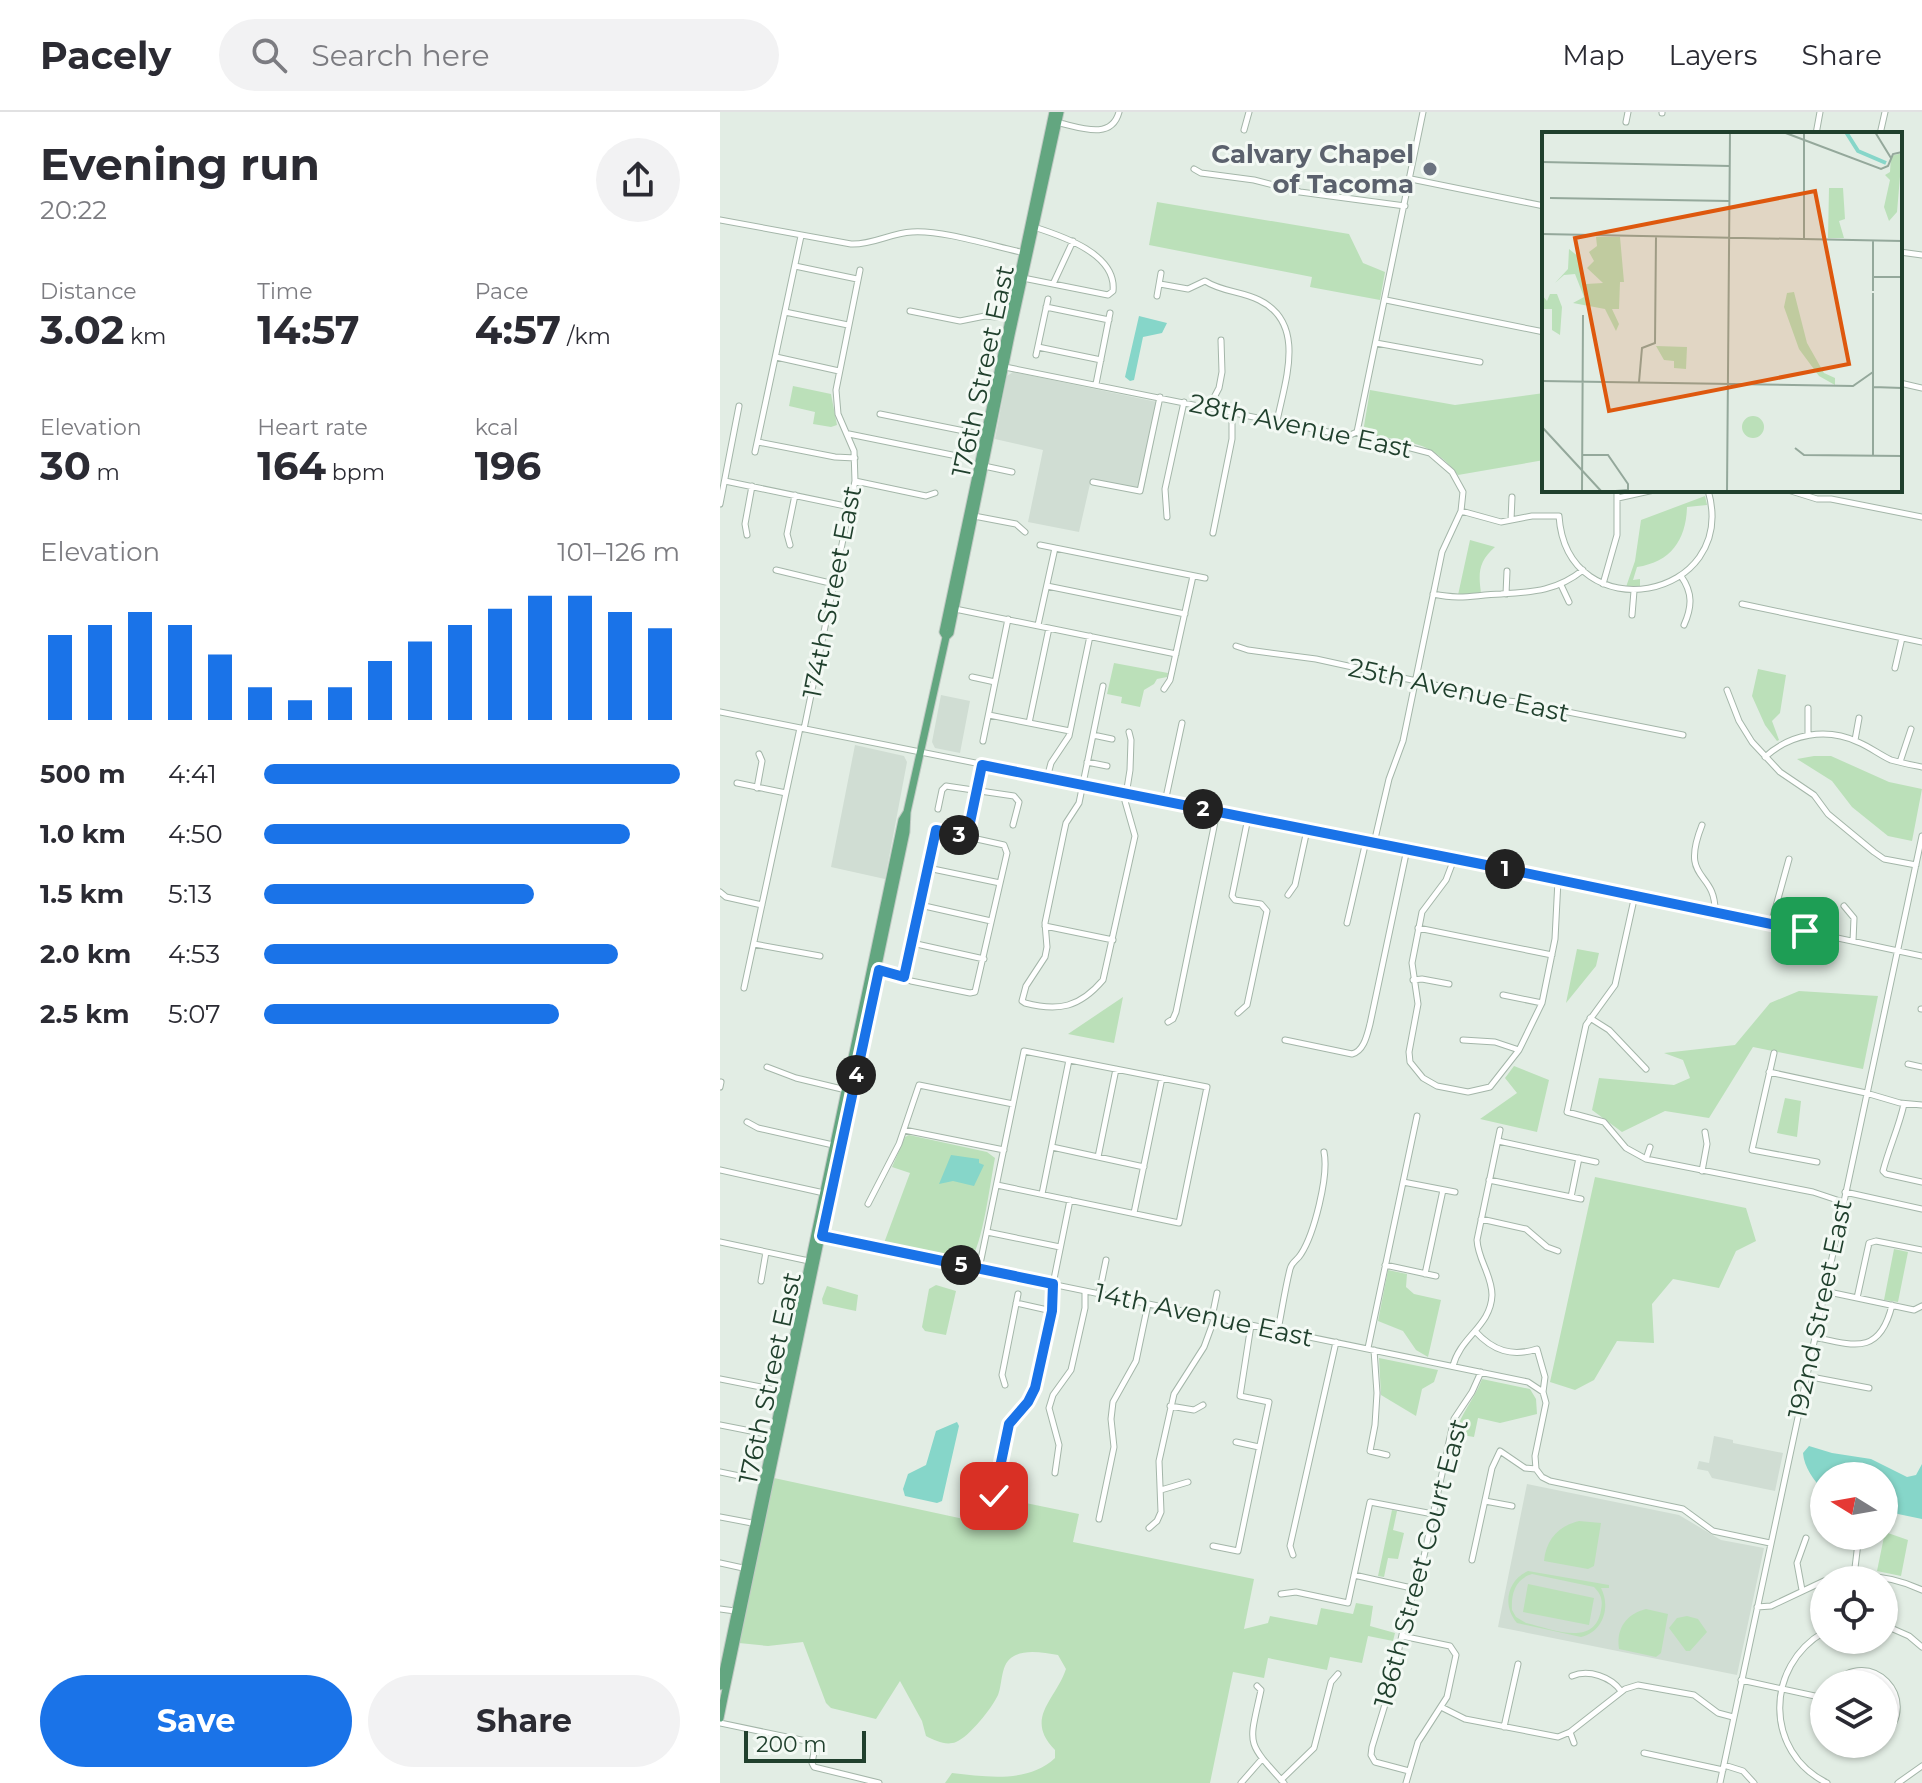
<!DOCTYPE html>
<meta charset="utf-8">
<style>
body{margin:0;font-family:Montserrat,sans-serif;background:#f2f2f3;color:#2b2b33;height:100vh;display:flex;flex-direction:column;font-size:30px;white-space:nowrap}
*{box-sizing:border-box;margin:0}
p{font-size:26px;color:#7c7c81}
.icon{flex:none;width:44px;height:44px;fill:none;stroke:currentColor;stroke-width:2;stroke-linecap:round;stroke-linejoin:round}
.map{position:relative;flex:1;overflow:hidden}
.side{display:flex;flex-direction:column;background:#fff;width:720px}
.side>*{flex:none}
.needle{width:52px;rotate:281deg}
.fabs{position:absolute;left:1090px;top:1350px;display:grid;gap:16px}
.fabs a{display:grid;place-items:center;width:88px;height:88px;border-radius:50%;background:#fff;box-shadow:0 2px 6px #0004;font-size:40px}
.scale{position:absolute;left:24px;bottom:20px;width:122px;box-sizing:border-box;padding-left:8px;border:4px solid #20402d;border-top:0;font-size:22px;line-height:28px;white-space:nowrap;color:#20402d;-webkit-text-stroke:6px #f3f9f4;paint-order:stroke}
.pin{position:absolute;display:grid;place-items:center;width:68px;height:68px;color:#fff;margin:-34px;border-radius:16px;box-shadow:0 4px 12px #0006}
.km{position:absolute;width:40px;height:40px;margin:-20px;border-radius:50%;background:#222;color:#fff;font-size:22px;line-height:40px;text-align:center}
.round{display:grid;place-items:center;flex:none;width:84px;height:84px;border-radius:42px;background:#f2f2f3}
.headline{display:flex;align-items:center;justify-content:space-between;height:136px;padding:0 40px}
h1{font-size:44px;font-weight:700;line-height:60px}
.metrics{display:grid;grid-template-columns:repeat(3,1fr);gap:12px;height:136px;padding:8px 40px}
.metrics div{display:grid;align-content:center}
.metrics b{font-size:40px;font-weight:700}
.metrics small{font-size:22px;font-weight:400}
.metrics p{font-size:22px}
.chart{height:224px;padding:16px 40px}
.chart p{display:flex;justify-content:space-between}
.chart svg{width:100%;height:144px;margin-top:8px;stroke:#1a73e8;stroke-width:6}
.action{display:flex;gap:16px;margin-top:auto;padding:16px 40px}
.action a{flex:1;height:92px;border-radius:48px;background:#1a73e8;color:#fff;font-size:32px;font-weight:700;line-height:92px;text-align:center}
.action a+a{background:#f2f2f3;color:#2b2b33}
ul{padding:0 40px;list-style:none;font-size:26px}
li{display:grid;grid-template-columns:128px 96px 1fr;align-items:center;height:60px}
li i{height:20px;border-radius:10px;background:#1a73e8}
header{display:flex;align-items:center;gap:48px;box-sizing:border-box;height:112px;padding:0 40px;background:#fff;border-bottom:2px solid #e1e1e2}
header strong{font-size:38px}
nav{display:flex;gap:44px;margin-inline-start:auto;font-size:28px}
.search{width:560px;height:72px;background:#f2f2f3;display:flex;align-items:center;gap:20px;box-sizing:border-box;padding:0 28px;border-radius:44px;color:#7c7c81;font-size:30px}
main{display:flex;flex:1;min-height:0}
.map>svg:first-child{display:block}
.built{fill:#d0ddd3}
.green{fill:#bbe0b9;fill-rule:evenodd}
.water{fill:#86d6c9}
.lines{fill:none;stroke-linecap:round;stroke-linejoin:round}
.minor-casing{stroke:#a4b6a9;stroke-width:7}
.major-casing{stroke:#c1cac4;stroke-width:9}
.minor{stroke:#fff;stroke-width:5}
.major{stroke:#63a680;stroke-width:7}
.route-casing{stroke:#fff;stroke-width:16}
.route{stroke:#1a73e8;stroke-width:10}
.worship-dot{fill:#6b7280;stroke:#f3f9f4;stroke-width:3}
.labels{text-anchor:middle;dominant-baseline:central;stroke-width:6;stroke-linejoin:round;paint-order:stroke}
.worship-label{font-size:26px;font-weight:bold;fill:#5b616d;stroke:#f3f9f4;text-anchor:end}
.street-label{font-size:26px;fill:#20402d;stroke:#f3f9f4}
.inset-river{fill:none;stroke:#86d6c9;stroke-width:4}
.inset-road{fill:none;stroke:#94a89b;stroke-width:2}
.view{fill:#de580e;fill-opacity:0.15;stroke:#de580e;stroke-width:4}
.inset-edge{fill:none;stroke:#20402d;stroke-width:4}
</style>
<header>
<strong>Pacely</strong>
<div class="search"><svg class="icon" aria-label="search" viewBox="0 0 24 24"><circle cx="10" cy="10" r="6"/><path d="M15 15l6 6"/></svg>Search here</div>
<nav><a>Map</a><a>Layers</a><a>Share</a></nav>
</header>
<main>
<section class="side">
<div class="headline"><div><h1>Evening run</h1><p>20:22</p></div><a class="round"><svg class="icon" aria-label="share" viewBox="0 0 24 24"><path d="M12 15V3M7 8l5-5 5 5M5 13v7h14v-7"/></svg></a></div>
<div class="metrics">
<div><p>Distance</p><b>3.02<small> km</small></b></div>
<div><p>Time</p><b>14:57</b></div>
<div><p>Pace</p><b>4:57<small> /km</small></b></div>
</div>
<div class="metrics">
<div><p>Elevation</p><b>30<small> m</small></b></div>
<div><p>Heart rate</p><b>164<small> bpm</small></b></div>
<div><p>kcal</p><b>196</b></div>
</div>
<div class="chart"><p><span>Elevation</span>101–126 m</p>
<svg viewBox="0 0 160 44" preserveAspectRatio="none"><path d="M5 44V18M15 44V15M25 44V11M35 44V15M45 44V24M55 44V34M65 44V38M75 44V34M85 44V26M95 44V20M105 44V15M115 44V10M125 44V6M135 44V6M145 44V11M155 44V16"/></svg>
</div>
<ul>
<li><b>500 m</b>4:41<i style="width:100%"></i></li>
<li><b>1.0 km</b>4:50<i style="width:88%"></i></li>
<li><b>1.5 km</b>5:13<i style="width:65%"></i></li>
<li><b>2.0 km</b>4:53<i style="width:85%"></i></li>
<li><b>2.5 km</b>5:07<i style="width:71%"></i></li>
</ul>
<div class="action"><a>Save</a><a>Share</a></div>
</section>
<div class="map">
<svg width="1202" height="1671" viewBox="0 0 1202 1671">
<rect width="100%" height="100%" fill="#e2ede4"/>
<path class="built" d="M293 260 442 291 423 382 370 372 359 420 308 410 323 338 275 327 287 264Z
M221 583 250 589 240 641 215 636 212 630Z
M135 633 184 644 187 650 165 767 111 755Z
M994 1324 1013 1328V1331L1063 1341 1055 1379 992 1366 988 1359 977 1357 979 1349 989 1351Z
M807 1372 959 1403 1001 1428 1044 1436 1017 1563 778 1515Z"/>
<path class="green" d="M437 90 629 122 643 151 665 160 660 188 590 175 592 165 429 133Z
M73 274 111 282 117 313 111 315 93 312 95 300 69 294Z
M650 278 735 293 824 281V348L738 363C711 328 687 330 646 322L644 314Z
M985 384 987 393 967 395C966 428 951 450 917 455L913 468 920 467V476L906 475 915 449 921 408Z
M750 428 775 435C759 449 758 460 761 481L738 483Z
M394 551 448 561 447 565 437 567 434 572 424 578 420 595 401 591 402 585 387 582Z
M1038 557 1066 563 1060 601 1052 609 1059 628 1057 629 1045 613 1032 584Z
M1094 644H1111L1169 670 1202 677 1192 729 1168 724 1132 695 1112 669 1077 647Z
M857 837 879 841 876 854 846 891Z
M1079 879 1158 884 1143 957 1033 935 989 1006 945 999 902 1020 872 998 879 966 954 973 970 966 963 948 944 941 1015 933 1050 891Z
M403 885 394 931 348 922Z
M794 954 829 968 817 1020 760 1007 797 981 785 966Z
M1065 986 1081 989 1077 1025 1057 1021Z
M189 1023 267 1040 275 1046C270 1071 263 1132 250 1149L164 1131 190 1061 172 1055 185 1025Z
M875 1065 1026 1096 1036 1129 1016 1139 999 1176 953 1167 932 1192 934 1231 897 1229 874 1268 855 1278 830 1270Z
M1174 1137 1188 1140 1178 1190 1164 1188Z
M668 1158 687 1162 686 1175 694 1182 721 1188 708 1245 696 1238 683 1219 658 1209Z
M216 1173 236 1179 226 1223 205 1219 202 1215 209 1177Z
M107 1174 138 1183 136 1199 103 1192 102 1187Z
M659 1246 718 1258 714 1270 702 1277 696 1304 661 1283Z
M762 1267 810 1277 816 1287 817 1302 780 1311 758 1306 754 1325 736 1322C740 1301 755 1287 762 1267Z
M54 1366 290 1417 296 1389 359 1402 353 1430 534 1467 524 1517 548 1511 550 1504 597 1513 601 1496 633 1502 636 1491 653 1494 650 1514 675 1521 673 1529 648 1524 642 1551 610 1545 607 1558 548 1546 544 1566 513 1560 490 1671H225L232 1661C267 1665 309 1671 335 1646V1638C304 1606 335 1589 346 1557L338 1543C324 1541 307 1537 294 1544 280 1551 283 1571 278 1583 272 1596 249 1625 236 1630 226 1634 216 1629 206 1624L202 1609 180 1569 156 1607 111 1596 106 1591 83 1530 48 1534 19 1531Z
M672 1398 677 1399 673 1418 684 1421 678 1447 668 1446 664 1465 658 1464Z
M859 1409 881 1411 874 1454 868 1457 824 1449C826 1428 838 1414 859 1409Z
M1165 1420 1188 1428 1181 1464 1157 1459Z
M808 1459 889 1473V1476H881C891 1495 883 1520 861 1525L797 1511C782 1494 787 1468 808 1459ZM812 1462 874 1475C881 1482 883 1488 881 1498 875 1536 832 1517 806 1511L796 1505 792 1498C791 1482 795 1467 812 1462Z
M808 1472 874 1486 869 1513 803 1500Z
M926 1497 948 1502 941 1541 936 1545 899 1537C896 1517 906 1502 926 1497Z
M967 1504 978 1507 987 1520 970 1539H966L949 1516 957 1506Z"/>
<path class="water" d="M419 204 447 211 442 221 423 225 414 268 410 269 405 265Z
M231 1043 259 1047V1051L264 1053 254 1074 233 1069 219 1072Z
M237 1310 239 1314 222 1389 217 1391 185 1384 183 1377 188 1362 206 1353 216 1319Z
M1089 1334 1112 1341 1151 1347 1187 1365 1196 1363 1202 1352V1407L1178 1402 1164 1393V1364H1104V1379C1094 1369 1084 1355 1083 1341Z"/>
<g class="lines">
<defs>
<path id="minor" d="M942 0V1
M335 10C357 14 391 30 399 0
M906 10 908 0
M524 18 529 0
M1096 22 1100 0
M1160 22 1165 0
M474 57 481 61 534 68 580 80 685 94
M691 67 824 94
M0 108 131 132C153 133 170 121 192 120 224 118 272 134 305 141
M1180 140 1202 143
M75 154 137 167
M303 166 388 183 393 179C397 142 342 124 314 115
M333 172 353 129
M440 172 468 177 485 169C502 180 521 179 539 188 587 211 565 269 557 309
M437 184 441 161
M666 188 824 220
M326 195 389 208
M190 199 240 209 265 204 288 206
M65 200 128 213
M656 231 760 250
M318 235 381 248
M316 243 328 187
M56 245 119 259
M285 255 628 324 637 320 641 323 710 341 732 360 743 380 741 399 722 440 683 629 669 667 654 731
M1180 271 1202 276
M376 272 390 201
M489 295 499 276 502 260 501 228
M160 302 264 323
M637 320 703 0
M129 322 237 344
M38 330 115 345 135 346
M35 340 81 124
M264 354 292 360
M5 369 130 395
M135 369 206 384 215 381
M373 370 420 379 440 285
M1068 378 1097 387H1111L1202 405
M898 386 934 378
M0 392 19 294
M741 399 781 410 812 404H839C847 520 1020 489 988 378
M254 404 296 412 305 420
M447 405 445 377 464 290
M791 408 792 385
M493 421 512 327V299
M27 423 25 412 32 374
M70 433 67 422 75 383
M320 433 485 466
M56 458 114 472
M961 464C973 481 972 495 964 513
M883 472 897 423V378
M841 473 849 490
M327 474 465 502
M713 482C743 488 752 483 781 482 813 480 837 479 863 458
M786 482 787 459
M1022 492 1202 530
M235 497 456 542
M912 503 914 479
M318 513 335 436
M516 534 528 538 596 547 724 575 756 586 798 590 963 623
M1175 556 1182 526
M252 565 275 570
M383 574 359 691 346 711 344 720 325 811 327 835 325 845 306 874 302 889 305 891C339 900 360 895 383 868L415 724 405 689 410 658 411 628 409 620
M444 577 450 568 473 464
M1007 578 1019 609 1032 630 1060 660 1094 683 1108 702 1154 740 1164 747 1196 753
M1088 596V623
M0 600 902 780 1202 844
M269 603 350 619
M309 611 329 516
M84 617 135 369 134 339 118 302 116 278 140 158
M373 623 392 627
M1135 628 1139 606
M263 629 288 507
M1045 645C1070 622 1106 615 1138 630 1150 635 1160 643 1171 648 1181 651 1192 653 1202 655
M367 650 387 654
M1180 650 1191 617
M327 666 331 651 349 624 370 524
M17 671 66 681
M37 676 42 649 39 642
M445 690 462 611
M218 697 222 678 226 674 294 684 299 690 293 713
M982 713C959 771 996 757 995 800
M247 725 262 653
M734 747 726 768 702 800 692 851 698 892 689 940 690 950 703 966 717 974 748 980 770 975 799 938 822 891 835 827 838 768
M208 756 280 771
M0 780 6 785 42 793
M568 783 575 773 587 718
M915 783 895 873 866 913 847 1000 884 1010 906 1036 926 1047 1093 1080 1123 1090
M200 793 271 809
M1124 794 1134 806 1133 829
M627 811 646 729
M1051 812 1069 747
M325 814 393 828
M698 816 832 843
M192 831 264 847
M34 832 100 844
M159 858 191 869 250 881 255 880 287 741 284 733 216 718 184 865
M693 868 702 867 729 872
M24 876 80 616
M783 883 822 891
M1201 897H1202
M518 901 527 893 547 799 541 792 515 788 512 784 528 706
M870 906 889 918 926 957
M448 910 453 907 456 900 497 700
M565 928 632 942C644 939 647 923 650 912L687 737
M743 928 775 930 799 938
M1054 941 1032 1038 1097 1050
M1188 952 1202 955
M47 955 76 966 126 978
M1049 960 1146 981 1180 991 1202 993
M0 975 1 970
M1184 992C1179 1015 1169 1036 1163 1059L1166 1062 1202 1070
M27 1010 38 1016 113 1033
M184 1018 284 1038
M778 1029 876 1050
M332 1035 424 1055
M378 1045 396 957
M926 1047 930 1035
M0 1058 104 1081
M982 1059 987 1032 985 1020
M769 1068 861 1087
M683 1070 735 1080
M1125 1080 1202 1097
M322 1082 349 948
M851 1085 859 1046
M148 1092 179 1032 199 973 293 992
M414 1101 442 966
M761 1107 806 1117 827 1135 838 1139
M267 1120 340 1135
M98 1124 808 1270 823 1280
M0 1130 89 1149
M665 1153 716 1164
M259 1157 304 939 487 975 459 1111 277 1073
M705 1162 723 1078
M41 1169 46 1140
M1104 1179 1194 1198 1202 1194
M379 1182 386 1148
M1137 1186 1149 1131 1156 1129 1202 1138
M296 1191 332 1199
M492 1205 497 1181
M558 1218C562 1198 565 1177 570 1157 572 1149 577 1149 581 1142 594 1122 609 1064 604 1040
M755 1219C773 1239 792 1245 817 1237L825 1265 823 1280 826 1291 815 1344 816 1357
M1094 1225C1135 1234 1160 1243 1172 1193
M648 1236 697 1004
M654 1238 657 1281 655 1313 650 1339 667 1343
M733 1254C740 1225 771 1214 772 1183 772 1163 758 1148 757 1128L780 1018
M1086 1264 1149 1276
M0 1267 61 1279
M285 1273 282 1263 298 1182
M450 1294 474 1298 483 1293
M0 1313 51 1323
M516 1330 539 1335
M0 1360 29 1366
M335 1361 339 1333 329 1296 333 1283 351 1258 365 1196V1179
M441 1378 468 1370
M765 1389 792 1394
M266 1399 274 1384 289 1312 308 1290 315 1276 332 1199 333 1172 350 1088
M0 1405 32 1411
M379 1407 394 1335 391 1307 393 1290 416 1249 428 1192
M429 1416 437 1409 441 1400 439 1349 454 1282 484 1235 495 1205
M493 1434 518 1439 549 1290 520 1284 531 1213
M573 1443 570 1434 616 1230
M752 1448 772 1356 780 1339 805 1356 816 1357 822 1365 830 1369 963 1397 993 1419 1050 1431
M0 1451 23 1456
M634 1463 696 1477
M1134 1464 1138 1431
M1108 1468C1140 1461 1173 1464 1202 1478
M1082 1478 1077 1451 1086 1426
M561 1482 576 1480 628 1491 650 1390 713 1402
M1037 1495 1051 1494 1104 1469
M0 1497 15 1499
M1164 1513 1189 1524 1202 1535
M1104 1520C1045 1554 1044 1640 1107 1671
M682 1524 730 1534 736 1543 727 1585 698 1630 686 1671
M852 1564C869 1557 891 1565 901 1579
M1021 1568 1104 1586
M1113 1572C1150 1533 1202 1587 1164 1624
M537 1574 541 1578C529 1634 525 1628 564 1671
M723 1596 745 1607 838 1625 850 1620 905 1577 918 1573 974 1583 998 1601 1013 1605
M0 1611 91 1630 95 1635 92 1651 94 1655 159 1671
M784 1615 798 1552
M850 1620 854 1631
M924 1641 1003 1658
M1004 1653 1023 1659 1034 1671
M689 1659 655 1650 651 1643 652 1635 671 1573 687 1500 699 1467 734 1307 752 1280 761 1260
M561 1668 594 1636 611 1570 618 1562
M521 1671 542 1647
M1000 1671 1202 724
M1178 1671 1202 1654"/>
<path id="major" d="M226 525 223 520 333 0
M0 1574 182 708 187 700
M0 1606C60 1310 125 1015 186 720L187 700 226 525 230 521 291 223 340 0"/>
</defs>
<use href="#minor" class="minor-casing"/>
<use href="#major" class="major-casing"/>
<use href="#minor" class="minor"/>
<use href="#major" class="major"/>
</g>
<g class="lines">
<defs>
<path id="route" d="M274 1384 289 1312 308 1290 315 1276 332 1199 333 1172 102 1124 159 858 184 865 216 718 247 725 262 653 781 756 1085 819"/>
</defs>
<use href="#route" class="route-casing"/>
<use href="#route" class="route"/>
</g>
<circle class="worship-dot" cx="710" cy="57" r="8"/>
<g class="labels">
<g class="worship-label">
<text x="694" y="42">Calvary Chapel<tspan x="694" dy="30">of Tacoma</tspan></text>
</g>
<g class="street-label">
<text transform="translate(263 259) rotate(-78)">176th Street East</text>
<text transform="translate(581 314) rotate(12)">28th Avenue East</text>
<text transform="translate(112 480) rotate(-79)">174th Street East</text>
<text transform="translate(739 578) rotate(12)">25th Avenue East</text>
<text transform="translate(1100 1197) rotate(-78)">192nd Street East</text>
<text transform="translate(484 1203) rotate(12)">14th Avenue East</text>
<text transform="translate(50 1266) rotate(-78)">176th Street East</text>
<text transform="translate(701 1451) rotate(-75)">186th Street Court East</text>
</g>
</g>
<g transform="translate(822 20)">
<rect width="360" height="360" fill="#e2ede4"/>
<path d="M360 21 355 80 347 89 342 75 348 48 343 43 348 40 349 24ZM287 56H301L303 87 297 89 302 106H286ZM54 105H78L82 150H78L77 177H70L77 192 74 199 63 177 31 171 42 165 33 142 22 143 13 151 26 137 27 117 37 125 44 152 61 151 45 136 52 129 47 120 55 114ZM252 160 265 211 282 241 293 246V253L277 244 257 217 242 175 245 161ZM8 162H15L20 175 18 203 10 198V177H0V163L5 169ZM114 214 145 215 144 237 132 236V229L122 228ZM200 295a11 11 0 1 1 22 0a11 11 0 1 1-22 0Z" fill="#bbe0b9"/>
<path class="inset-river" d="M304 0 316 19 344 31"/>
<path class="inset-road" d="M241 0 339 37 346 34 351 22 360 20M333 0 349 26M0 30 188 34M8 66 187 69M0 102 360 109M262 107V0M331 145H360M331 159V108M0 249 311 254 331 240M97 250 100 216 113 211 114 104M331 255 360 256M0 295 60 360M253 316 262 323 360 324M40 323H66L86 352V358L61 360M331 323V161M40 360 41 183M185 360 188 0"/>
<path class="view" d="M273 59 307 232 67 279 33 106Z"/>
<rect width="360" height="360" class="inset-edge"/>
</g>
</svg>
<div class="fabs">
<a><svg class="needle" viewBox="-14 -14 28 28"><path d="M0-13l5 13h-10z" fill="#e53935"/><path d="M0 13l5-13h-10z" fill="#7c7c81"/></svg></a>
<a><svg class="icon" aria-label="locate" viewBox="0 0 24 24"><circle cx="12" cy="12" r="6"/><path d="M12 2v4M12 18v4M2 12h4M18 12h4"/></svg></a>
<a><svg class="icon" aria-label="layers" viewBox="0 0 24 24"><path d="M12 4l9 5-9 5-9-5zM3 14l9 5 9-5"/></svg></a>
</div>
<div class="scale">200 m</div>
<div class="pin" style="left:1085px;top:819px;background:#1e9e55"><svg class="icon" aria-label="arrive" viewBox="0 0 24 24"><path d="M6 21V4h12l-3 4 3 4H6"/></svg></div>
<div class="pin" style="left:274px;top:1384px;background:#d93025"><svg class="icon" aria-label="check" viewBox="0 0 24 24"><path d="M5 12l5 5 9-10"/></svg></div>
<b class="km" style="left:785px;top:757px">1</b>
<b class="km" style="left:483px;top:697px">2</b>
<b class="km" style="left:239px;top:723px">3</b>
<b class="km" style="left:136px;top:963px">4</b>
<b class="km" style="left:241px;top:1153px">5</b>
</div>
</main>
